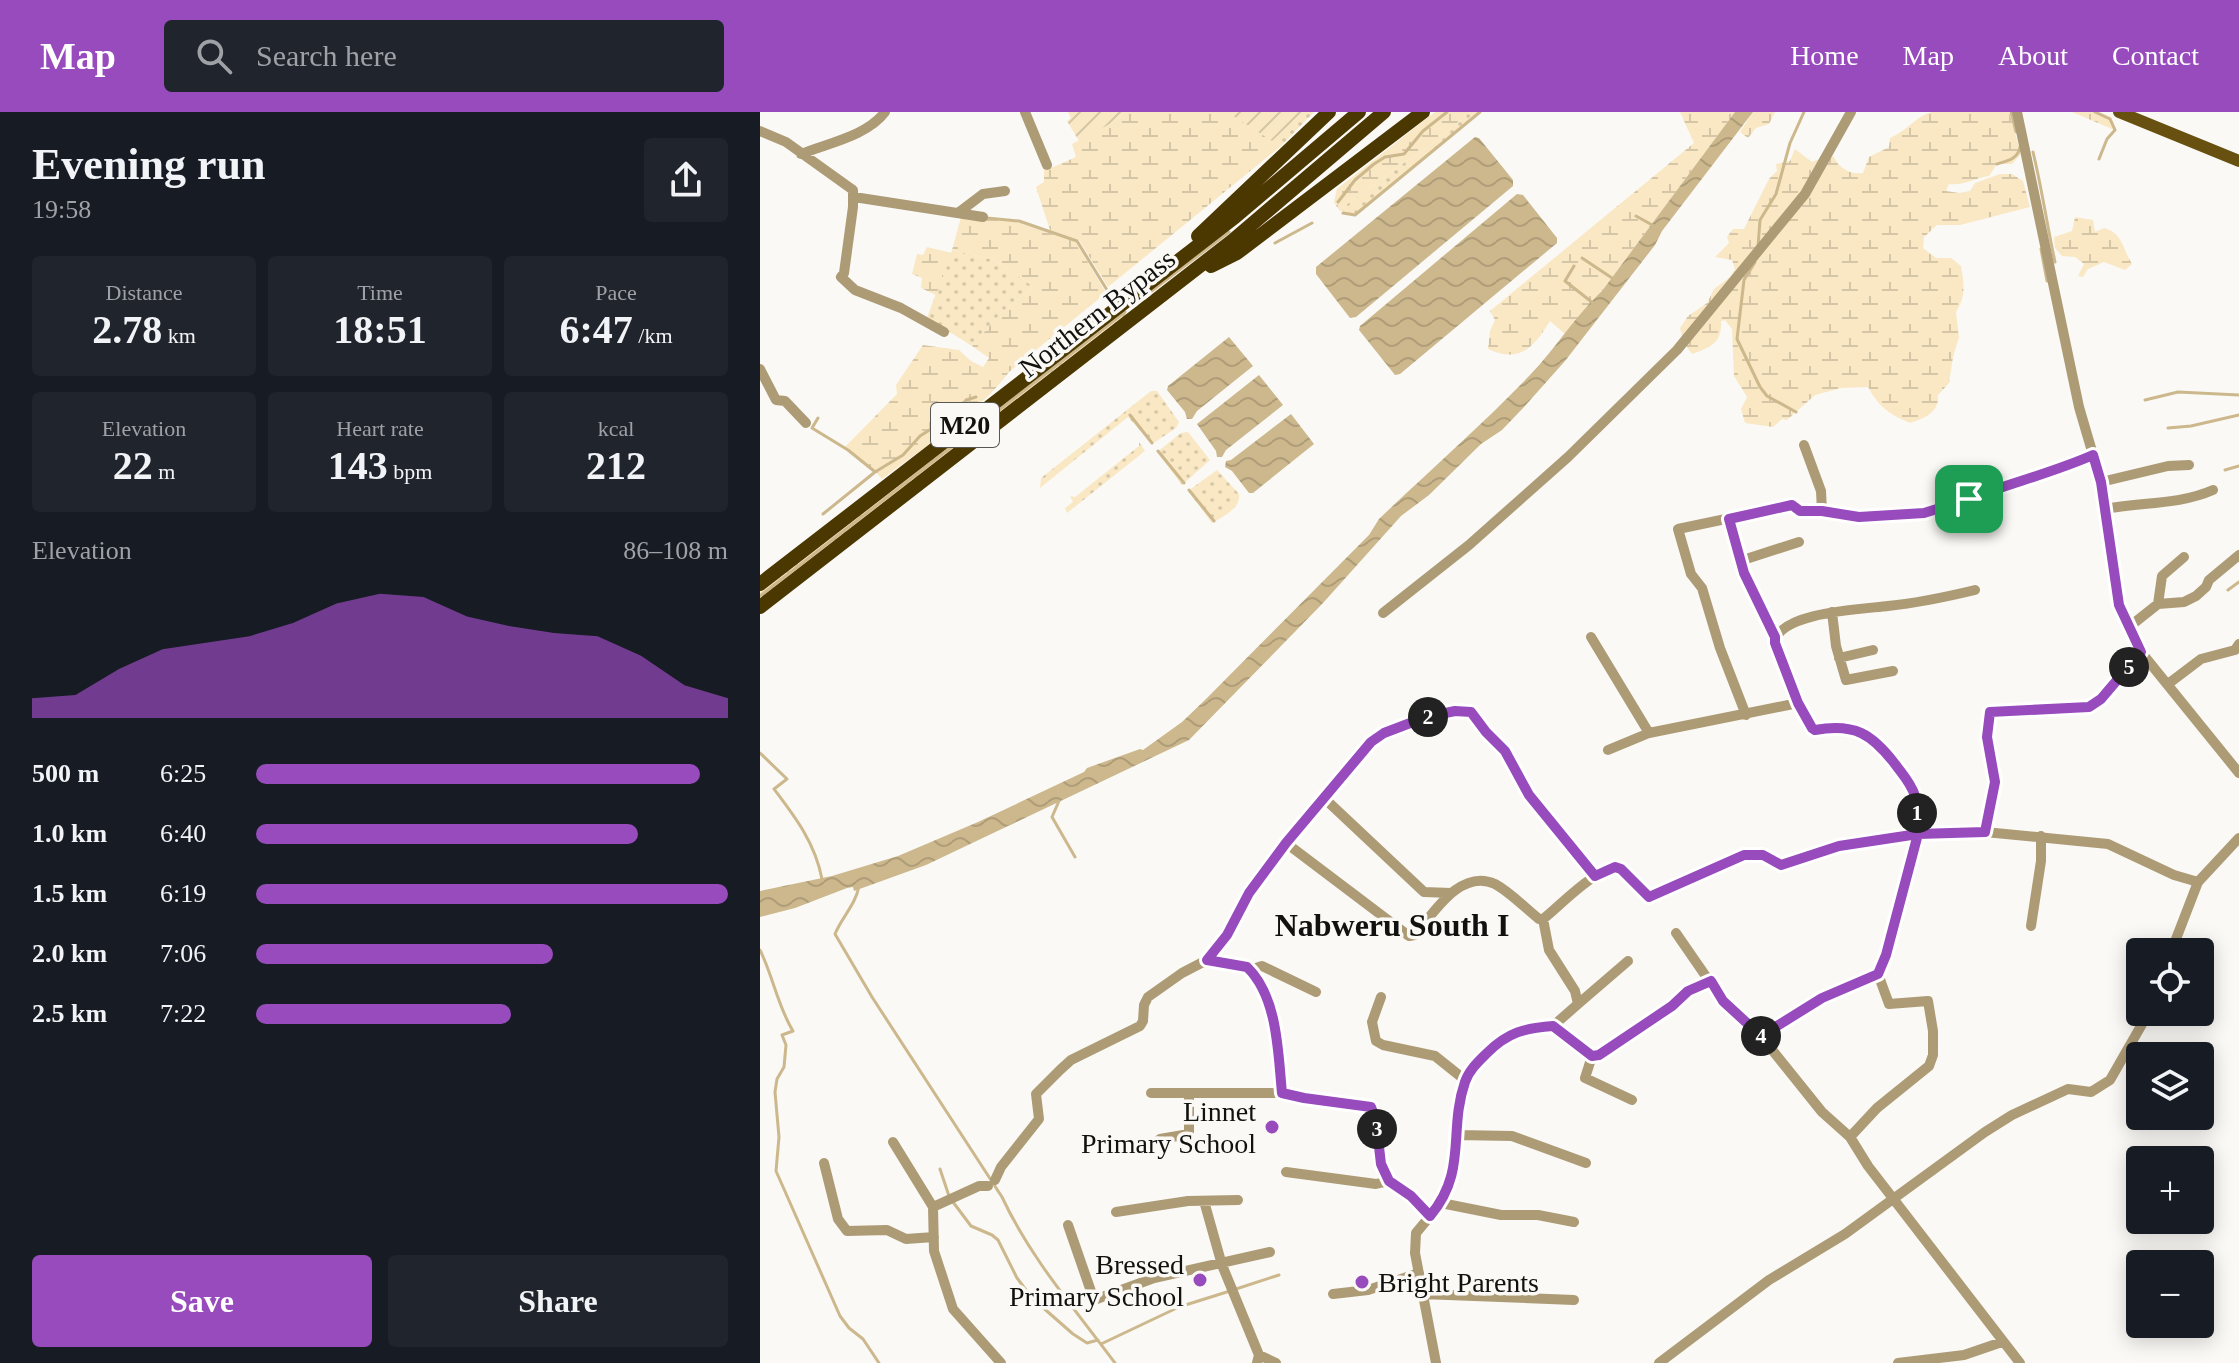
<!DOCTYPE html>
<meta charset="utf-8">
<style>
body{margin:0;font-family:"Times New Roman",serif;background:#20242c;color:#f1f3f6;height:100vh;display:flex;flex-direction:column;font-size:30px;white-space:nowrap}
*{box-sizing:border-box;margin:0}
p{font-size:26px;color:#9ea1a6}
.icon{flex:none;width:44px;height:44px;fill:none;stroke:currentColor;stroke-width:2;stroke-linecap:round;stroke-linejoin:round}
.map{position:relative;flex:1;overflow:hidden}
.details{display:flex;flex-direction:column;background:#171b24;width:760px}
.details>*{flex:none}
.fabs{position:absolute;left:1366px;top:826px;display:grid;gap:16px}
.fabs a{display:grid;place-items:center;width:88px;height:88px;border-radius:8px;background:#171b24;box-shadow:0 4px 20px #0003;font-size:40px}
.pin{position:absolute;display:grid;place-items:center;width:68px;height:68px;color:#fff;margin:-34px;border-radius:16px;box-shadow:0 4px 12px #0006}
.km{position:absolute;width:40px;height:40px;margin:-20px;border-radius:50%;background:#222;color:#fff;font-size:22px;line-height:40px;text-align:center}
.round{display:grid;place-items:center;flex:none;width:84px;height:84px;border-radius:8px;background:#20242c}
.head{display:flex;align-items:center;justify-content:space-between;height:136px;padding:0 32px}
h1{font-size:44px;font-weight:700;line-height:60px}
.stats{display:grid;grid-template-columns:repeat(3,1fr);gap:12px;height:136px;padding:8px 32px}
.stats div{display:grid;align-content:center;border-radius:8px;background:#20242c;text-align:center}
.stats b{font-size:40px;font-weight:700}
.stats small{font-size:22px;font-weight:400}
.stats p{font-size:22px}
.chart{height:224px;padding:16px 32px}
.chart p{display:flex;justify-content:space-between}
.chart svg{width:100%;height:144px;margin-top:8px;fill:#984bbd;opacity:.7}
.button{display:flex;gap:16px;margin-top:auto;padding:16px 32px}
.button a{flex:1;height:92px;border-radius:8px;background:#984bbd;color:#fff;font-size:32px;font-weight:700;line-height:92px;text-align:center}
.button a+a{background:#20242c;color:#f1f3f6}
ul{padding:0 32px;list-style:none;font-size:26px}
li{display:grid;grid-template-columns:128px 96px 1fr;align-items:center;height:60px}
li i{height:20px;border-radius:10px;background:#984bbd}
header{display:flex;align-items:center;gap:48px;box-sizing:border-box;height:112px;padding:0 40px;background:#984bbd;color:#fff}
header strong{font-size:38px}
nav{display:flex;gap:44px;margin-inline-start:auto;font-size:28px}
.search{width:560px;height:72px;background:#20242c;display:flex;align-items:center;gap:20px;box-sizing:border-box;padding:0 28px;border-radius:8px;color:#9ea1a6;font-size:30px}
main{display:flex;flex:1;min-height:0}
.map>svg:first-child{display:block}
.grass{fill:url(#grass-dots)}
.wetland{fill:url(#wetland-marsh)}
.garden{fill:url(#garden-furrows)}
.water{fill:url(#water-waves)}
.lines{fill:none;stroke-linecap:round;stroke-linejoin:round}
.stream{stroke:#ccb88c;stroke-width:3}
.minor{stroke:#ad9b76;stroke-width:10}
.major{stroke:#685010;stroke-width:12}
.highway{stroke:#4b3700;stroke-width:14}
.route-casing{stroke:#fff;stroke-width:16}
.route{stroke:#984bbd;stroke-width:10}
.poi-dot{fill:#984bbd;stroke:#faf9f5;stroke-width:3}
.labels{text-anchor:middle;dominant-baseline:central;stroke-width:7;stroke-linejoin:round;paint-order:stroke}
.shield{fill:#faf9f5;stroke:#575754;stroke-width:2}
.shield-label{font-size:26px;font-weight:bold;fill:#11110f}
.street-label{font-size:28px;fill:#11110f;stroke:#faf9f5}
.poi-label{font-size:28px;fill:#11110f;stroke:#faf9f5;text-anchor:end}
.quarter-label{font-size:32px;font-weight:bold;fill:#11110f;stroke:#faf9f5}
</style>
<header>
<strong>Map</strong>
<div class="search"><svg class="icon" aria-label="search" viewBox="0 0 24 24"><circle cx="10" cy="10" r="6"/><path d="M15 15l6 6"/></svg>Search here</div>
<nav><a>Home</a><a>Map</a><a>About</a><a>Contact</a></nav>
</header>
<main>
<section class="details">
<div class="head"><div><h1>Evening run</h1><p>19:58</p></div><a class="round"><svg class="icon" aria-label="share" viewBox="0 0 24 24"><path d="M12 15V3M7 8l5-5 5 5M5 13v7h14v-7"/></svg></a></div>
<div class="stats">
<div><p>Distance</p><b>2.78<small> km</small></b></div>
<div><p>Time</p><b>18:51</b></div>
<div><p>Pace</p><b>6:47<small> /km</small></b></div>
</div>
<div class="stats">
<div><p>Elevation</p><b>22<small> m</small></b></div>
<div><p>Heart rate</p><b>143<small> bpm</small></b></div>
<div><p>kcal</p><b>212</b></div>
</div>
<div class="chart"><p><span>Elevation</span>86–108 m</p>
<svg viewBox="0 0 160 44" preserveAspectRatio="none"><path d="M0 44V38L10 37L20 29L30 23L40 21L50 19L60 15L70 9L80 6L90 7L100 13L110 16L120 18L130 19L140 25L150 34L160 38V44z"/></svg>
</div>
<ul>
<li><b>500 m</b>6:25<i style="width:94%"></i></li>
<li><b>1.0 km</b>6:40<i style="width:81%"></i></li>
<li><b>1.5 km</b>6:19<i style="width:100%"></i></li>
<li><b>2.0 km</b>7:06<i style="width:63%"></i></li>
<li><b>2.5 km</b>7:22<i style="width:54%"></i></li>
</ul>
<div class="button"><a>Save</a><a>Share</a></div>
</section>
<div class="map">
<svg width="1479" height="1251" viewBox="0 0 1479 1251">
<defs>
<pattern id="grass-dots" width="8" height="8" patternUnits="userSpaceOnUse" patternTransform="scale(2)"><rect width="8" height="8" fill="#f9e8c3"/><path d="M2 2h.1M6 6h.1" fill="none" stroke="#d4c6a6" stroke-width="1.8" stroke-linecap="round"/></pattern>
<pattern id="wetland-marsh" width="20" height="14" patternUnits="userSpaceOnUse" patternTransform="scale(2)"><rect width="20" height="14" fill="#f9e8c3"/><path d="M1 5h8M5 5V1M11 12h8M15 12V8" fill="none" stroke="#d4c6a6"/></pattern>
<pattern id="garden-furrows" width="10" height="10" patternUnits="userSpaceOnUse" patternTransform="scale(2)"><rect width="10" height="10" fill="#f9e8c3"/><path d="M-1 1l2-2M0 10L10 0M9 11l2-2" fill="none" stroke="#d4c6a6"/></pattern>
<pattern id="water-waves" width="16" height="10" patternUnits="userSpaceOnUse" patternTransform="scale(2)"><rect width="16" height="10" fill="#ccb88c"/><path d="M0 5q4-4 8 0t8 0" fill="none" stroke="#ae9d78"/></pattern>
</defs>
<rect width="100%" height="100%" fill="#faf9f5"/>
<path class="grass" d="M544 0H554L521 34 512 29Z
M710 0H720L595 103 579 98 645 50 661 41Z
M192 138 235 148 274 175 242 200 212 234 167 206Z
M363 199 367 203 0 490V479Z
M391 279H397L419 310 416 316 392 332 368 305 280 376 281 366Z
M428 320 450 348 422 373 397 340 421 321Z
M379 330 385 339 307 401 305 396 313 390 310 384 315 385 379 334Z
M457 358 479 382C481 396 463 405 452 411L428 379Z"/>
<path class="wetland" d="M366 0H467L521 34 348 175 319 128 290 118 276 75 284 70V54L291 56 316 45 312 32 355 9Z
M675 0H710L661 41 645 50 579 98 574 90 577 77Z
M920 0H975L842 179 805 222 790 209C774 235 760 252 728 237L730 219 735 208 730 199 934 31Z
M993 0H1015L1009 12 996 16 988 26 980 20Z
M1171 0H1249L1261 42 1252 52H1237L1229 64C1215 66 1203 74 1189 72L1186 79 1199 81 1210 79 1215 71 1240 62H1252L1263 69 1270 95 1200 113H1177L1164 125 1163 136 1176 146H1191L1201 154C1204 171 1206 185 1196 200L1199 225 1193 245 1189 271 1178 283C1179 301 1165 306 1150 311 1129 302 1119 295 1108 275L1081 276 1055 283 1027 308 1022 307 1013 315 985 311 981 297 987 285 974 264 972 217 965 208 961 209C962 231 951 235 932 242L924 231 920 216 928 204 947 191 954 177 970 165 975 157 972 148 955 145 969 131 967 125 973 117H984L1009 67 1017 59 1016 52 1030 49 1035 37 1052 50 1059 47 1063 40 1074 45C1079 56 1090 63 1103 61L1109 45 1129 35 1130 26C1147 19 1154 6 1171 0Z
M1312 0H1339L1351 5 1357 19Z
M201 105 254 109 316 130 346 181 249 260C220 300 161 337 122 367L114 358 85 335 137 282 136 273 163 233 199 238 211 249 223 255 229 246 212 234 242 200 274 175 235 148 192 138Z
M1315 105 1333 108 1335 120 1344 116C1363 121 1363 138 1372 152L1365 158 1344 150 1328 157 1323 165 1318 164 1324 152 1315 145 1302 144 1295 136 1294 125 1312 119Z
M167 135 192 141 176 183 161 176 162 166 152 162 157 142 163 143Z"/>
<path class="garden" d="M308 0H366L355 9 319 29 307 9 311 6Z
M467 0H544L512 29Z"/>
<path class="water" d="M975 0H993L902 119 895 133 805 249 764 295 742 318 721 332 669 383 641 404 563 491 429 628 166 753 94 779 93 775 87 776 35 796 0 805V779L72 764 138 744 218 710 324 660 327 656 380 637 383 638 422 610 445 588 609 423 619 407C669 359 722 313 770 263 796 236 815 204 842 179Z
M715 25 719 26 753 68V74L596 205 590 206 556 162V155Z
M757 82 763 83 797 126V131L640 262 635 263 599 218 600 214Z
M469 225 493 254 437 299 432 307H427L425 300 407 278 408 274Z
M499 263 523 293 466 338 462 345H457L456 339 437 312Z
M531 302 554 332 493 381H489L472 359 465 355 466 349 471 348Z"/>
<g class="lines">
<path class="stream" d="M1251 0 1256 20
M1335 0 1350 7 1355 18 1347 27 1339 47
M1273 40C1282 77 1287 113 1295 150
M1237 52C1247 49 1258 47 1260 35
M578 90 595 68 614 52 625 45 644 42 663 19 687 0
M583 101 595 103 720 0
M876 104 894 114
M227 106 259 109 317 129 347 178
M515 131 552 111
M998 135 1000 108 1016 82 1030 31 1044 0
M1281 137 1287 169
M822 146 852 166
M995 150 984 168 977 227 1000 275 1007 284 1036 300
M814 154 805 169 833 191
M389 181 469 120
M1385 288 1418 280 1479 283
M370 303 392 331
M58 306 52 316 88 338 114 359
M1408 316 1431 314 1479 303
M398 339 424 371
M1465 358 1479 354
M429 378 454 409
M63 402 115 360 143 343 160 324 198 300 206 288 216 285
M1468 478 1479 470
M0 484 365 200
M0 641 27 667 14 677C36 706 55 731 62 767
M299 689 292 705 315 745
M99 774C96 792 82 805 75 822L112 885 242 1085C271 1147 315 1197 355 1251
M0 838C13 864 18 895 33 919L22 923 26 933 24 955 17 967 15 980 19 1025 16 1059 80 1204 89 1216 103 1227 119 1251
M180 1057 189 1084
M193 1090 211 1114 232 1123 238 1128 257 1166 272 1186 313 1222 327 1231 338 1228
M476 1177 519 1163
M341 1232 419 1195 470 1179"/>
<path class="minor" d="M265 0 287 53
M1257 0 1319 295 1341 370 1359 493 1381 540 1479 661
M0 19 26 30 93 78V95L84 161 81 165 95 178 141 196 184 220
M41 42C68 31 107 24 125 0
M94 85 223 105
M198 101 223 82 245 79
M0 257 16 288 25 289 46 311
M1044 333 1061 379 1062 399
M1341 370 1408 354 1429 353
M1345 397C1381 390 1419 393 1453 378
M969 407 984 461 1015 525
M980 449 1039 430
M1398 492 1424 490 1436 484 1446 475 1449 468 1479 443
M1072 500 1076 534 1086 568 1133 559
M623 501 709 433 808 345 917 238 1045 82 1091 0
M1369 515 1398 492 1402 464 1424 445
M831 525 889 621
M1079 546 1113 538
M1408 572 1441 547 1475 538 1479 532
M1038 591 1015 531C1017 500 1105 497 1128 494 1157 491 1186 485 1215 478
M986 603 960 536 942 476 931 462 918 417 1032 393 1040 399H1062L1099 405 1164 401 1244 374 1294 360 1333 343
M848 638 889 621 1038 591 1055 618 1074 615 1091 617 1113 627 1124 636 1148 668 1155 686 1158 722 1120 860C1107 872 1083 876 1067 883 1044 895 1022 910 1001 924L1062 1000 1090 1025 1108 1054 1260 1251
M564 686 664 780 691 781
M1225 720 1235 670 1227 625 1230 600 1329 595 1341 587 1381 540
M526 731 649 824 655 823C673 802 700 756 735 772 750 780 765 796 779 807H783
M783 807C799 795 840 750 861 757L889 785 984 743H1003L1021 753 1079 734 1158 722 1225 720 1348 732 1414 763 1438 770
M783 807 789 838 815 879 818 892 793 914
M1271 814 1281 749V724
M916 821 963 889 1001 924
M1411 840 1438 770 1479 726
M447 848 487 855C518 885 518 941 522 981
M490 858 502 854 556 880
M621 885 612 910 616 929 623 933 675 944 705 968
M818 892 868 849
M832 944 825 966 872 988
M391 981H522L544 986 611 995 616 1009 621 1052 629 1069 651 1084 670 1104
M697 1023 752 1024 826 1051
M1090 1025 1117 996 1169 954 1173 943V919L1168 889 1129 892 1118 862
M400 1027 429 1022V981
M133 1030 173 1095 174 1139 193 1197 241 1251
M64 1051 78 1107 87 1119 127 1118 146 1127 174 1125
M526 1060 616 1072 629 1069
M235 1068 241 1055 279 1007 276 982 300 958 311 948 380 914 383 909 384 893 388 885 422 861 447 848 467 823 489 781 526 731 611 630 624 621 666 605 695 599 711 600 745 639 769 683 835 764
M444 1089 462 1153 499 1243
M681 1091 741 1103H778L814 1110
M173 1095 219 1074H228
M356 1100 428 1089 478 1088
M308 1113 334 1188 394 1166 510 1140
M573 1182 608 1178 659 1161
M662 1182 814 1188
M497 1251 499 1243 516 1251
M676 1251 655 1141 656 1121 681 1091 695 1059 700 993 705 968 711 958 747 923 760 918 793 914 832 944 839 943 912 894 928 879 951 869
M899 1251 1009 1168 1085 1122 1225 1020 1252 1003 1308 977 1331 980 1350 968 1389 900
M1138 1251 1204 1243 1242 1230"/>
<path class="major" d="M1359 0 1479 49"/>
<path class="highway" d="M438 124 569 0
M451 154 477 141 663 0
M0 472 475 105 599 0
M0 495 472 129 624 0"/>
</g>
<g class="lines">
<defs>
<path id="route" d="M1209 387 1164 401 1099 405 1062 399H1040L1032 393 969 407 984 461 1015 525V531L1038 591 1052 616 1055 618C1095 611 1112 622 1135 652 1143 663 1151 671 1155 684 1158 696 1157 710 1158 722L1079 734 1021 753 1003 743H984L889 785 861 757 855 755 835 764 769 683 745 639 726 620 711 600 695 599 666 605 624 621 611 630 526 731 489 781 467 823 447 848 487 855C518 885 518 941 522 981L544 986 611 995 616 1009 621 1052 629 1069 651 1084 670 1104C708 1059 688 1019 705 970 709 958 719 949 727 941 748 920 765 916 793 914L832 944 839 943 912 894 928 879 951 869 963 889 1001 924 1062 886 1118 862 1126 843 1158 722 1225 720 1235 670 1227 625 1230 600 1329 595 1341 587 1381 540 1359 493 1341 370 1333 343C1292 361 1250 371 1209 387"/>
</defs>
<use href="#route" class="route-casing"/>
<use href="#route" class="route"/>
</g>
<g class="poi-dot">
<circle cx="512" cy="1015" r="8"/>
<circle cx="440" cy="1168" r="8"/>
<circle cx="602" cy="1170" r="8"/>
</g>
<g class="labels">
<rect class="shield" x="171" y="291" width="68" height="44" rx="6"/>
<g class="shield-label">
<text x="205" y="313">M20</text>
</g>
<g class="street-label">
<text transform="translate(337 201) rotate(-38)">Northern Bypass</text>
</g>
<g class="poi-label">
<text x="496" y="999">Linnet<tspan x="496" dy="32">Primary School</tspan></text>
<text x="424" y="1152">Bressed<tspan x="424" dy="32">Primary School</tspan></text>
<text x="618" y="1170" text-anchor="start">Bright Parents</text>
</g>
<g class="quarter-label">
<text x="632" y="813">Nabweru South I</text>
</g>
</g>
</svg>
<div class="fabs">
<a><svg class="icon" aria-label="locate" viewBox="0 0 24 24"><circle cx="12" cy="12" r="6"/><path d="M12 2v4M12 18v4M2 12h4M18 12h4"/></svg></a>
<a><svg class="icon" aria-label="layers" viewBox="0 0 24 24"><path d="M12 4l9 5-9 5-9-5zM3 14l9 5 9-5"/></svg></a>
<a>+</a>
<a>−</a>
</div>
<div class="pin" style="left:1209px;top:387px;background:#1e9e55"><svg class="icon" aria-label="arrive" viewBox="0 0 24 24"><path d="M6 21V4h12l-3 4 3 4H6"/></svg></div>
<b class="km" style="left:1157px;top:701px">1</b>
<b class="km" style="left:668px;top:605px">2</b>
<b class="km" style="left:617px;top:1017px">3</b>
<b class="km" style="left:1001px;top:924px">4</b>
<b class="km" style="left:1369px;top:555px">5</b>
</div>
</main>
